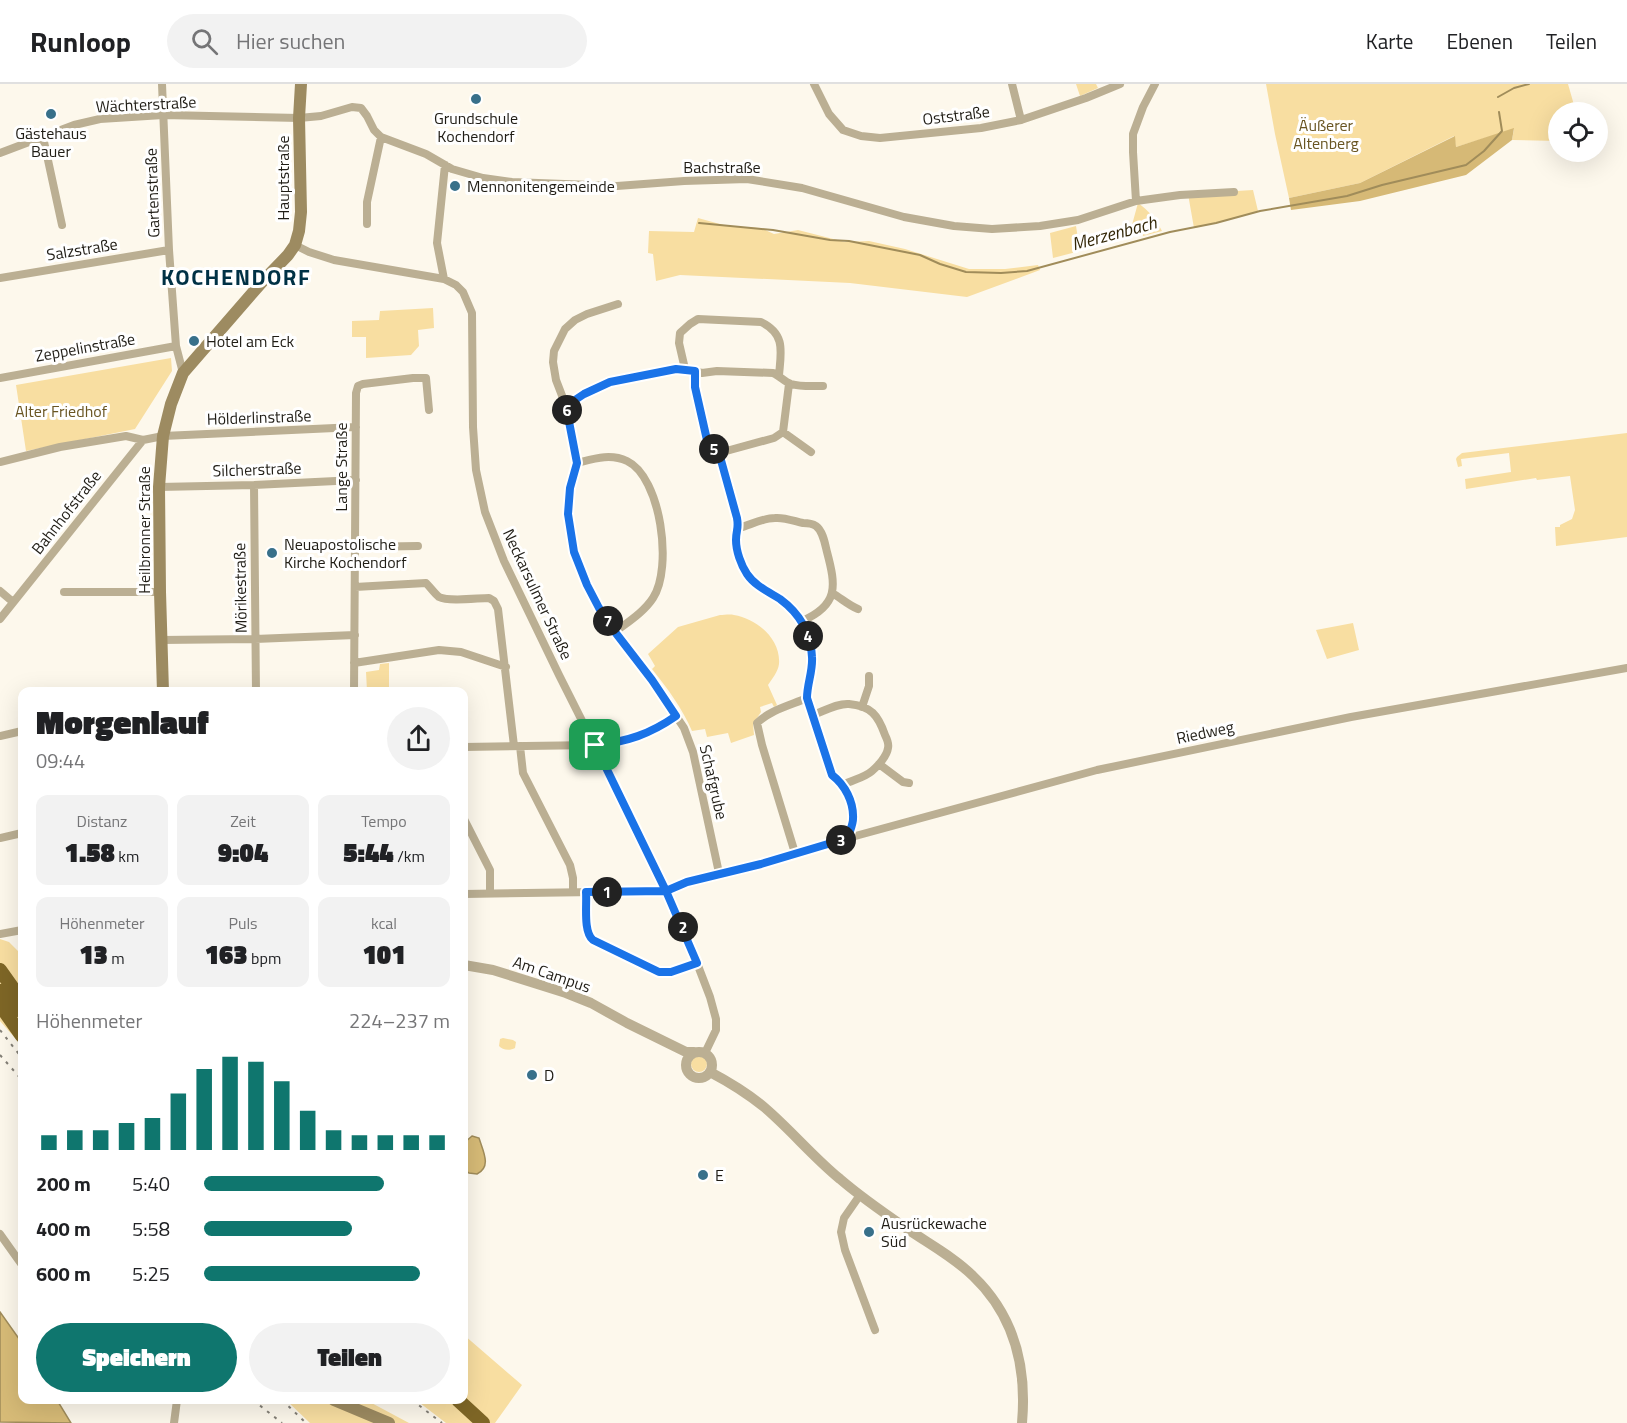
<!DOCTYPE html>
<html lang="de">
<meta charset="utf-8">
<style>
body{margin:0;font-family:"Titillium Web",sans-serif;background:#f2f2f2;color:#202124;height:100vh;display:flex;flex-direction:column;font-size:22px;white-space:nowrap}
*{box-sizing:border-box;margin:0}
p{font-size:20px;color:#757577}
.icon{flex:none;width:33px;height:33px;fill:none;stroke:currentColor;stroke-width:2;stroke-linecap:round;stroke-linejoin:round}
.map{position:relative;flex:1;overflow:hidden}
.sheet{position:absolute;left:18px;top:603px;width:450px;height:717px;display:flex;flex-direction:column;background:#fff;border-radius:12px;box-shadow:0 6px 24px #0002}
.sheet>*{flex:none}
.fabs{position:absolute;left:1548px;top:18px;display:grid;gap:12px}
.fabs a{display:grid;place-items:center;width:60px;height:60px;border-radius:50%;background:#fff;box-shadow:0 6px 24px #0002;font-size:30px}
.pin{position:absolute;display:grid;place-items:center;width:51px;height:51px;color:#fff;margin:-26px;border-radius:12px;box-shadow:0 3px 9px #0006}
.km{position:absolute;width:30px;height:30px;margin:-15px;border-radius:50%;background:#222;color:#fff;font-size:16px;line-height:30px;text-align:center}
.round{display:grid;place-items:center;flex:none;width:63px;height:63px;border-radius:32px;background:#f2f2f2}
.overview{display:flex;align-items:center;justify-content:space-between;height:102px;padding:0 18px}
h1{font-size:33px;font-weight:800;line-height:45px}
.stats{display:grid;grid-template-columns:repeat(3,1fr);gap:9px;height:102px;padding:6px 18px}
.stats div{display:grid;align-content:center;border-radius:12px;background:#f2f2f2;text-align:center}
.stats b{font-size:26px;font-weight:800}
.stats small{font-size:16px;font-weight:400}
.stats p{font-size:16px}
.chart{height:168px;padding:12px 18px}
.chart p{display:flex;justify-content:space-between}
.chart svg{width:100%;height:108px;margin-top:6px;stroke:#0f766e;stroke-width:6}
.action{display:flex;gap:12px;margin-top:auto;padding:12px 18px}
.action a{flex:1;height:69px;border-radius:36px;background:#0f766e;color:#fff;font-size:24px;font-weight:800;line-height:69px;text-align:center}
.action a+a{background:#f2f2f2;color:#202124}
ul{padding:0 18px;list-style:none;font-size:20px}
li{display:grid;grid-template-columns:96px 72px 1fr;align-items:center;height:45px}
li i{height:15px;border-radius:8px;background:#0f766e}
header{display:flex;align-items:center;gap:36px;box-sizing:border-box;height:84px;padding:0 30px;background:#fff;border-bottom:2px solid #e0e0e0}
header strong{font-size:28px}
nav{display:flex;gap:33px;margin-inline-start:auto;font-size:21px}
.search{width:420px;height:54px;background:#f2f2f2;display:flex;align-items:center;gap:15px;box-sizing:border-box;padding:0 21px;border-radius:33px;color:#757577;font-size:22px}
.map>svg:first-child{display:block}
.green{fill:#f8dea1}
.forest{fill:#d6b976}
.water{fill:#d7bb77;stroke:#a08c5a;stroke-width:1.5}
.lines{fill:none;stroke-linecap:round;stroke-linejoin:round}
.stream{stroke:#a08c5a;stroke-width:2}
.minor{stroke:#bbaf93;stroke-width:8}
.tertiary{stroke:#bbaf93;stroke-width:10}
.secondary{stroke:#9d8b61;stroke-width:12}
.trunk{stroke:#7e6626;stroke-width:14}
.rail{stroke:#837f76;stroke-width:2;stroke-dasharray:3 6;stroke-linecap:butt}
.route-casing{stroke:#fff;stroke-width:12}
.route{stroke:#1a73e8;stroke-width:8}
.poi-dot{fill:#38708a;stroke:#fff;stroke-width:2}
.labels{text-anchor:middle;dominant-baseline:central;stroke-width:6;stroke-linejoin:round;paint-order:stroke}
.street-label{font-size:16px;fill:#201d16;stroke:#fff}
.poi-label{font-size:16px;fill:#201d16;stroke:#fff;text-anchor:start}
.park-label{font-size:16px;fill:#695522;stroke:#fff}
.water-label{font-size:18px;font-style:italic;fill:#332708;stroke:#fff}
.district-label{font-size:22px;font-weight:bold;letter-spacing:1.5px;fill:#003145;stroke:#fff}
</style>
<header>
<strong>Runloop</strong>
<div class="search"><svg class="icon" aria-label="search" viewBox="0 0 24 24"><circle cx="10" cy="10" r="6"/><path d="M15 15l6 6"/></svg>Hier suchen</div>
<nav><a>Karte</a><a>Ebenen</a><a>Teilen</a></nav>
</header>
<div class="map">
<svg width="1627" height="1339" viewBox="0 0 1627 1339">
<rect width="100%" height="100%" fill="#fdf8ec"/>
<path class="green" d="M1076 0H1096L1098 4 1080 12Z
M1266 0H1568L1576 28H1558V57L1512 56 1514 45 1456 63 1454 52 1360 99 1289 114 1275 50Z
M1253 106 1258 127 1216 139 1194 144 1188 110Z
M1138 119C1149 127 1156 135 1162 147L1143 152 1142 146 1130 148Z
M698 134 727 142 761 144 774 150 798 146 845 158 869 157 905 165 969 185H1005L1038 181 1040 186 967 213 850 199 680 191 656 197 653 170 648 169 649 147 694 148Z
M1076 142 1080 167 1053 174 1050 149Z
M433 224 434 244 418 246 419 262 411 271 366 274V253H352V237L379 236 380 227Z
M171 274 172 287 135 345 26 367 16 301Z
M1627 349V453L1556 462 1555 443H1560V441L1572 435 1575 426 1570 392 1537 396 1536 394 1466 405 1465 395 1511 388 1509 369 1461 375 1462 382 1458 383 1456 375 1457 373 1462 369Z
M720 531C724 531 730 530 734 531 757 535 781 555 779 580 778 588 772 595 768 601L777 621 774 623 772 619 760 623 761 628 753 640 754 651 731 659 728 649 707 653 705 645 692 647C682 624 668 605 652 585L655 582 648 570 678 543Z
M1353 539 1359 566 1327 575 1316 546Z
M389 579V607H367L366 588 379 586 380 580Z
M0 855 9 858 22 871V962L0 937Z
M503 954 513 956 516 958 515 964C510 967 502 966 499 962L500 955Z
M691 980a8 8 0 1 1 16 0a8 8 0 1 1-16 0Z
M464 1251 522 1301 495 1339H446L416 1316H464Z
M286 1316H366L409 1339H310Z"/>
<path class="forest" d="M1514 44 1512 56 1466 91 1360 117 1291 126 1289 114 1360 99 1455 52 1456 63Z"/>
<path class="water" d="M472 1052 479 1054C483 1067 492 1083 477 1090L469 1089 464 1086V1059Z
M0 1228 22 1259V1316H57L71 1339 0 1338Z"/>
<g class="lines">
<path class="stream" d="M1498 13 1514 4 1529 0
M699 139 773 146 830 156 849 157 920 171 940 180 966 188 1001 189 1027 187 1170 148 1216 139 1260 127 1347 112 1382 101 1466 81 1484 67 1502 47 1499 28"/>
<path class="minor" d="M162 0 169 166 176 262 183 289
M814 0 829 30 843 46 861 52 880 54 981 44 1021 36 1086 14 1120 0
M1012 0 1021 36
M43 53 62 141
M0 69 74 41 100 35 163 31 299 34 321 32 352 23 361 24 367 32 374 46 381 53 426 70 452 85 483 94 512 98 617 102 684 97 747 95 802 104 904 133 954 142 992 145 1040 142 1078 136 1136 117 1180 111 1234 108
M1136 117 1133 68V50L1143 23 1155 0
M367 140V118L381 53
M295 161 309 168 334 176 444 195 456 201 463 208 472 229 473 343 476 386 485 428 504 477 559 591 650 772 687 853 710 913 716 935V946L705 969
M0 194 169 166
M444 195 437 159 445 81
M618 220 587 230 575 236 565 245 554 267 553 278 556 296 566 322 577 379 570 404 568 430 573 464 587 501 599 524 615 548 652 596 684 644 693 668 719 789
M685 285 679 259 680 249 690 240 698 235 761 238C786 250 781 268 779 291
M695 287V303L707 356 710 363 719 369 737 433 739 444 736 453 738 469 748 491 762 504 791 523 802 537 809 553 812 573 807 614 832 691C845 701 854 718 853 735 853 741 849 748 848 754
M0 294 176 262
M566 322 584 310 610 298 673 286 685 285 702 289 717 287 773 289C780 292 785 298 791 300 801 303 813 302 823 302
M783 348 811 368
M719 369 774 354 783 348 789 300
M0 378 60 363 126 352 143 356
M577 379C593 375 610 369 627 377 661 393 673 484 653 514 644 528 628 538 615 548
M254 401 256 608
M159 403 254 401 356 396
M739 444C750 441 763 434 775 434 784 433 794 437 803 439 807 439 813 440 816 442 823 447 825 460 827 468 836 502 839 521 802 537
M356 463 418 462
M355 503 426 499C430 503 435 510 439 513 449 518 478 514 489 514L494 517 498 525 514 662
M0 507 13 518
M64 508H160
M832 509C841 514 848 521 858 525
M0 535 143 356 163 352 356 343
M161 556 255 555 355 551
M354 579 439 566 461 568 506 583
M354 608 356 309 358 302 363 300 413 294H426L429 326
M862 623 869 602V592
M813 631C824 627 838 619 849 620 871 622 878 631 885 651 887 655 889 660 888 664 887 672 878 682 872 687 864 694 852 696 843 701
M0 652 22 647
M520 662 523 689 570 781 573 794V808
M464 663 595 661C625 658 651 649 676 632
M879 680 903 698 909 699
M464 735 490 786V809
M0 754 22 749
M795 769 762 661 757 639C770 626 791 621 807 614
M586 808C587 821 583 848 593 856L655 887C670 891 683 884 697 879
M464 810 666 807 687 798 761 780 848 754 1097 686 1351 633 1627 584
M0 850 22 846
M860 1111 844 1134 841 1148 845 1166 875 1246
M0 1150 22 1181
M174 1339 177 1316"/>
<path class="tertiary" d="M464 881 493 886 566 909 591 919 627 939 686 968H694
M686 981a13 13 0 1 1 26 0a13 13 0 1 1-26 0Z
M710 988C729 998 747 1009 764 1023 791 1046 813 1073 840 1095 861 1113 884 1129 906 1144 929 1160 954 1173 973 1192 1015 1232 1027 1283 1022 1339"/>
<path class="secondary" d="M163 608 160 508 159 403 163 352 171 320 183 289 262 198 288 171 295 161 299 147 301 128 299 34 301 0
M334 1316 389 1339"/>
<path class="trunk" d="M0 886 22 917
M0 907 14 927
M0 921 22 952
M458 1316 483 1339"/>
<path class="rail" d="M0 946 22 974
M0 971 22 996
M253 1316 282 1339
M282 1316 306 1339
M412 1316 442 1339"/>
</g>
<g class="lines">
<defs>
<path id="route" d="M595 661 666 807 586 808C587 821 583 848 593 856L659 888H671L697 879 666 807 687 798 761 780 848 754C849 748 853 741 853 735 854 718 845 701 832 691L807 614C807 600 813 587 812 573 811 549 799 529 780 515 769 508 755 502 747 490 741 481 736 467 736 456 736 446 739 445 737 434L719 369 710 363 707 356 695 303V287L676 285 610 298 584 310 566 322 577 379 570 404 568 430 574 468 587 501 599 524 615 548 652 596 676 632C650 650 627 658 595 661"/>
</defs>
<use href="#route" class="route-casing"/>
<use href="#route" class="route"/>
</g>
<g class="poi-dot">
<circle cx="476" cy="15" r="6"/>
<circle cx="51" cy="30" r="6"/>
<circle cx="455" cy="102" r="6"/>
<circle cx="194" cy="257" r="6"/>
<circle cx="272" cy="469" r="6"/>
<circle cx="532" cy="991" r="6"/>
<circle cx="703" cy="1091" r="6"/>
<circle cx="869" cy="1148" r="6"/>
</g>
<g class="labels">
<g class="street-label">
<text transform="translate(146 20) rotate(-3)">Wächterstraße</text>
<text transform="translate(956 31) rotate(-7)">Oststraße</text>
<text x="722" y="83">Bachstraße</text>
<text transform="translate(283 94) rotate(-90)">Hauptstraße</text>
<text transform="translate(152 109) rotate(-92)">Gartenstraße</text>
<text transform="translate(82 165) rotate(-9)">Salzstraße</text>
<text transform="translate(85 263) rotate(-10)">Zeppelinstraße</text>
<text transform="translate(259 333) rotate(-2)">Hölderlinstraße</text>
<text transform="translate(341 383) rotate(-90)">Lange Straße</text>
<text transform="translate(257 385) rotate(-2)">Silcherstraße</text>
<text transform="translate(66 428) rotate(-52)">Bahnhofstraße</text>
<text transform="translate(144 446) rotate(-90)">Heilbronner Straße</text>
<text transform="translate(240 504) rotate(-91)">Mörikestraße</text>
<text transform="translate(538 510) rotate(65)">Neckarsulmer Straße</text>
<text transform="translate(1205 648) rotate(-12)">Riedweg</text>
<text transform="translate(714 698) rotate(77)">Schafgrube</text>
<text transform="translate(552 890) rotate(19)">Am Campus</text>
</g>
<g class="poi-label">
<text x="476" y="34" text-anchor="middle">Grundschule<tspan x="476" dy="18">Kochendorf</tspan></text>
<text x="51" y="49" text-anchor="middle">Gästehaus<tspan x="51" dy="18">Bauer</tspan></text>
<text x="467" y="102">Mennonitengemeinde</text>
<text x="206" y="257">Hotel am Eck</text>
<text x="284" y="460">Neuapostolische<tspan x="284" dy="18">Kirche Kochendorf</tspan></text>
<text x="544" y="991">D</text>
<text x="715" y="1091">E</text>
<text x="881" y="1139">Ausrückewache<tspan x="881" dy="18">Süd</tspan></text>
</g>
<g class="park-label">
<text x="1326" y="41">Äußerer<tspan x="1326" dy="18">Altenberg</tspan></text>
<text x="61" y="327">Alter Friedhof</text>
</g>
<g class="water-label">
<text transform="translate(1114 149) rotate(-15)">Merzenbach</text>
</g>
<g class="district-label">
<text x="236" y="193">KOCHENDORF</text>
</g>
</g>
</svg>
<div class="fabs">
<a><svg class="icon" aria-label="locate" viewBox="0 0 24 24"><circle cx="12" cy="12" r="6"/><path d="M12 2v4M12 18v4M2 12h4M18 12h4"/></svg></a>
</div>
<div class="pin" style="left:595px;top:661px;background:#1e9e55"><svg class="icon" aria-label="arrive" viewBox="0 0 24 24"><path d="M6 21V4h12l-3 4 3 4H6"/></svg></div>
<b class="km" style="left:607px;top:808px">1</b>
<b class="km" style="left:683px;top:843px">2</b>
<b class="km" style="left:841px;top:756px">3</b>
<b class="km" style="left:808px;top:552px">4</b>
<b class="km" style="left:714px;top:365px">5</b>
<b class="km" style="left:567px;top:326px">6</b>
<b class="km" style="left:608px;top:537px">7</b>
<section class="sheet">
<div class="overview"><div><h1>Morgenlauf</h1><p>09:44</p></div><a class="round"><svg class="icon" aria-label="share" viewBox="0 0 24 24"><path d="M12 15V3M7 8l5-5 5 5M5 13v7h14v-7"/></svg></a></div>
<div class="stats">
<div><p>Distanz</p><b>1.58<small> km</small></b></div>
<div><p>Zeit</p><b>9:04</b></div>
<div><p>Tempo</p><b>5:44<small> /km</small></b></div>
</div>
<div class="stats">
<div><p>Höhenmeter</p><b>13<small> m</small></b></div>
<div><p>Puls</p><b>163<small> bpm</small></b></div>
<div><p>kcal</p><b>101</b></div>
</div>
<div class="chart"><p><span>Höhenmeter</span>224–237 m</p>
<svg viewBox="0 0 160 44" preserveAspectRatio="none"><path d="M5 44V38M15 44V36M25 44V36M35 44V33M45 44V31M55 44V21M65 44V11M75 44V6M85 44V8M95 44V16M105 44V28M115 44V36M125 44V38M135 44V38M145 44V38M155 44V38"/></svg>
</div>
<ul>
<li><b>200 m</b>5:40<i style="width:73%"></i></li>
<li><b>400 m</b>5:58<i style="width:60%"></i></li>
<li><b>600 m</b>5:25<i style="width:88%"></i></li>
</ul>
<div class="action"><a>Speichern</a><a>Teilen</a></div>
</section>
</div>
